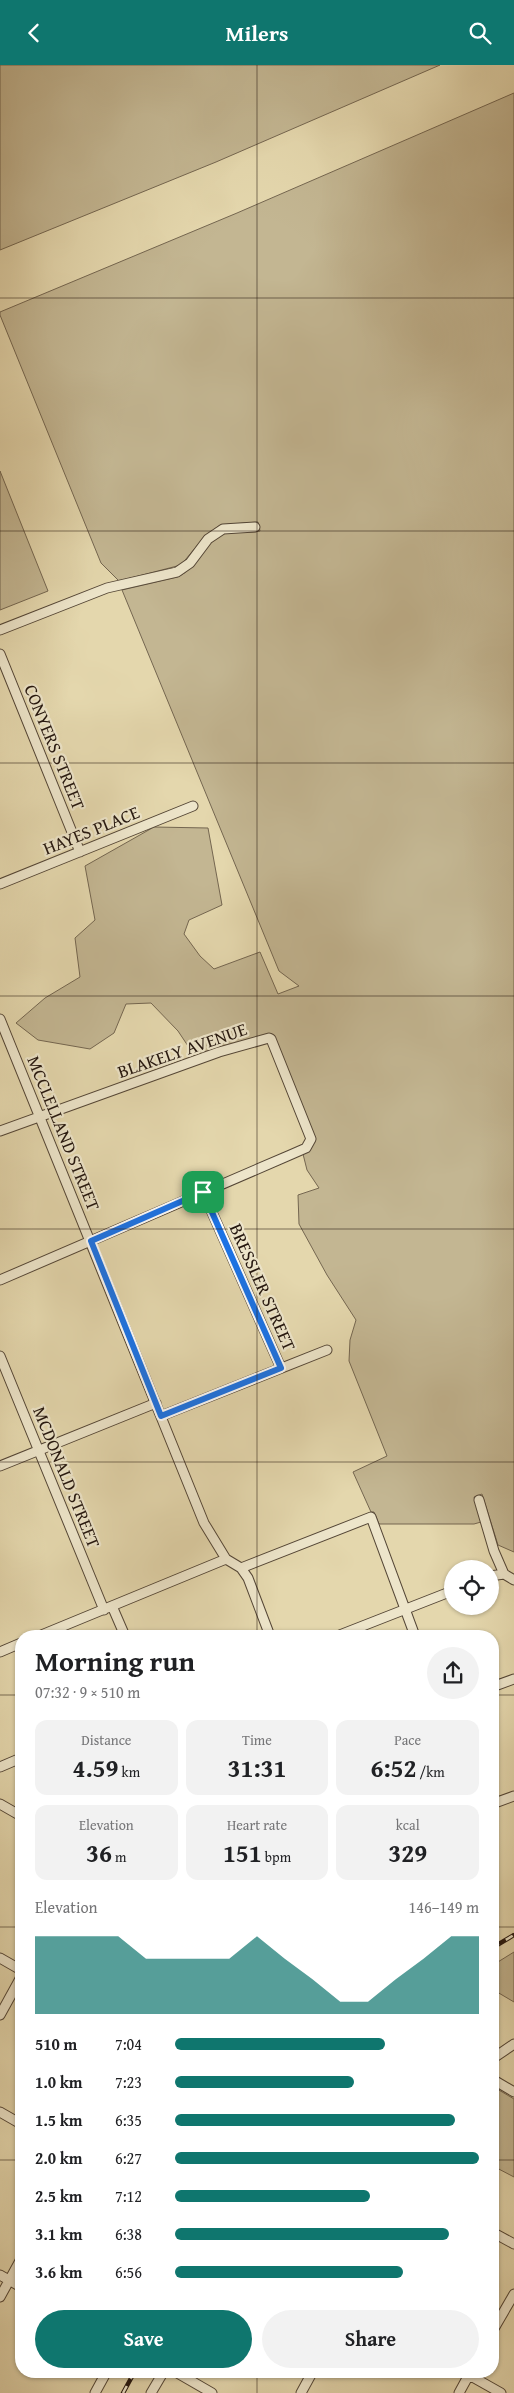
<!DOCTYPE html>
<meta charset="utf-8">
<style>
body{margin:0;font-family:"Gentium Book Plus",serif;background:#f2f2f2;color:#202124;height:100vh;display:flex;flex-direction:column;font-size:19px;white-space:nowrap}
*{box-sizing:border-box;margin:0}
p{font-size:16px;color:#757577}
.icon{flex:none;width:28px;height:28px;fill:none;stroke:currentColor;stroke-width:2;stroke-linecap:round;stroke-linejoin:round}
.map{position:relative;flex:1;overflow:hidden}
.sheet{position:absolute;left:15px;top:1565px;width:484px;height:748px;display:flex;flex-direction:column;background:#fff;border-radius:20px;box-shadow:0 1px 4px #0004}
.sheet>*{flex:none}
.controls{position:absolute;left:444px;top:1495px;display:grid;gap:10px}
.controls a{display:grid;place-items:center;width:55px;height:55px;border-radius:50%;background:#fff;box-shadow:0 1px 4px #0004;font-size:25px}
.pin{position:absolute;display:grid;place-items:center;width:42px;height:42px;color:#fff;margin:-21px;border-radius:10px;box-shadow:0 2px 8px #0006}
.round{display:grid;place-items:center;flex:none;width:52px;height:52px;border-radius:26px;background:#f2f2f2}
.headline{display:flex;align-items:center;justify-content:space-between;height:85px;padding:0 20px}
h1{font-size:28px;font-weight:700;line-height:38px}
.figures{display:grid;grid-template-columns:repeat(3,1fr);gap:8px;height:85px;padding:5px 20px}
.figures div{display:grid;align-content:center;border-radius:12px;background:#f2f2f2;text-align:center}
.figures b{font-size:25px;font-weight:700}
.figures small{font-size:14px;font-weight:400}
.figures p{font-size:14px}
.chart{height:140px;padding:10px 20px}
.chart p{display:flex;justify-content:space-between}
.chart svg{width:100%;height:90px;margin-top:5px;fill:#0f766e;opacity:.7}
.primary-button{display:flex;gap:10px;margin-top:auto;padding:10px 20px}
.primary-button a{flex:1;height:58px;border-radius:30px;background:#0f766e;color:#fff;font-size:20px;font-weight:700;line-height:58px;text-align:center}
.primary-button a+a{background:#f2f2f2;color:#202124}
ul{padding:0 20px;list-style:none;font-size:16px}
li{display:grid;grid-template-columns:80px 60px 1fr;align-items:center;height:38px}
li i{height:12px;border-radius:6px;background:#0f766e}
header{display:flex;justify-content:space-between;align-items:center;height:65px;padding:0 20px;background:#0f766e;color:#fff;font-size:22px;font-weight:700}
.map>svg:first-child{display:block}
.green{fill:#c3b692;stroke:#746650}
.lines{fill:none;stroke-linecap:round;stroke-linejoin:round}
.minor-casing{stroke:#544636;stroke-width:11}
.minor{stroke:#ede5ca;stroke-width:9}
.rail-casing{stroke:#24160e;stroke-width:4.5}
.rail{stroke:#ede5ca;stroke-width:2.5;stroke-dasharray:8;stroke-linecap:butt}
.route-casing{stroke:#fff;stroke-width:10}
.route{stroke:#1a73e8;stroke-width:6}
.grid{fill:none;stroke:#24160e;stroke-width:1;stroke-opacity:0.55}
.labels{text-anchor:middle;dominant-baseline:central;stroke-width:4.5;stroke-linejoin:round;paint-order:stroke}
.street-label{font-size:18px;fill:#24160e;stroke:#ede5ca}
</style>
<header><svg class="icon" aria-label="back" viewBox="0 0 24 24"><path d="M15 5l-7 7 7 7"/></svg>Milers<svg class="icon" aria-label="search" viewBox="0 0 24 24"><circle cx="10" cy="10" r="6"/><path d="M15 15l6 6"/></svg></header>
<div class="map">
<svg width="514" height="2328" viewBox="0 0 514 2328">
<rect width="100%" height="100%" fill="#e4d7ad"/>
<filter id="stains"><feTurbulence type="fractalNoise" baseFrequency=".004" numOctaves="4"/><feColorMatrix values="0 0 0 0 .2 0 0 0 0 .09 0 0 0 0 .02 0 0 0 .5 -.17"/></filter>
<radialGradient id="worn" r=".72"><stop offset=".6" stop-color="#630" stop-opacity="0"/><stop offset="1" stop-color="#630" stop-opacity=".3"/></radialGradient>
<path class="green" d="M0 0H440L216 97 0 185Z
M514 28V1487L498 1480 482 1429 474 1432 481 1457 474 1459H379L374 1447H371L353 1407 387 1391 349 1296 350 1275 356 1255 327 1210 299 1159 298 1130 319 1123 307 1105 303 1089 309 1086 315 1073 275 973 268 969 206 987 190 984 178 966 151 938 126 939 114 968 90 984 38 975 16 958 45 933 80 912 75 873 95 855 85 801 154 762 208 763 222 840 189 855 184 869 200 891 214 904 260 887 278 929 299 921 279 906 122 525 178 512C198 502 204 477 224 469 235 464 248 469 260 466L258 457 220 460 205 471 181 500 119 516 101 498 0 250V247L237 148Z
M0 406 48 526 0 545Z
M514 1887V1937L492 1924 493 1900Z
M492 2021 514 2034V2112L493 2101Z"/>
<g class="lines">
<defs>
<path id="minor" d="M0 565 107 523 177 507 190 498 208 474 223 464 255 462
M0 589 80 787
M0 819 193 741
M0 954 204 1458 226 1494 241 1503 248 1513 270 1571
M0 1066 219 987 269 973 271 974 311 1074 306 1083 290 1090 0 1215
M203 1127 281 1303
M0 1291 104 1545
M161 1351 327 1285
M0 1401 156 1338
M479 1435 494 1486 504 1509 514 1515
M241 1503 371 1452 415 1571
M490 1511 504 1509
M112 1541 125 1571
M39 1571 226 1494
M337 1571 452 1526
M0 1587 21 1578
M492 1622 514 1614
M0 1702 21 1693
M0 1739 21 1751
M492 1739 514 1731
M0 1893 21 1905
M0 1950 21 1912
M492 1994 514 1979
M492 2014 514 2027
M0 2047 21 2059
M492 2167 514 2179
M0 2210 21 2222
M0 2232 21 2194
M492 2267 514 2229
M174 2306 212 2328
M462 2306 501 2328
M95 2328 107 2306
M151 2328 164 2306
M301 2328 313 2306
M459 2328 471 2306"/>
</defs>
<use href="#minor" class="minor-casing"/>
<use href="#minor" class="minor"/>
<defs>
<path id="rail" d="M492 1883 514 1870
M123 2328 135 2306"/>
</defs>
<use href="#rail" class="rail-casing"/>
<use href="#rail" class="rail"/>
</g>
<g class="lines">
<defs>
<path id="route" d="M203 1127 281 1303 161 1351 91 1176Z"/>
</defs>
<use href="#route" class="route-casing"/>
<use href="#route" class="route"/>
</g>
<path class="grid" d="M257 0V1571M0 233H514M0 466H514M0 698H514M0 931H514M0 1164H514M0 1397H514M0 1630H21M492 1630H514M0 1862H21M492 1862H514M0 2095H21M492 2095H514M257 2306V2328"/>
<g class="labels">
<g class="street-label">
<text transform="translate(55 682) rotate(68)">CONYERS STREET</text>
<text transform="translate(91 765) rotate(-22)">HAYES PLACE</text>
<text transform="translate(182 985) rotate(-19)">BLAKELY AVENUE</text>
<text transform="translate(64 1068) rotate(68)">MCCLELLAND STREET</text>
<text transform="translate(263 1222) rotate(66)">BRESSLER STREET</text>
<text transform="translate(67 1412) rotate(68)">MCDONALD STREET</text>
</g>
</g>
<rect width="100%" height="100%" filter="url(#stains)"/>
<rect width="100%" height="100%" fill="url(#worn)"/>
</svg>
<div class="controls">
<a><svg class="icon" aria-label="locate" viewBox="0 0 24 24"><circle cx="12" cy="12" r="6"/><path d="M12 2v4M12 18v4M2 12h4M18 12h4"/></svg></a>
</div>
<div class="pin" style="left:203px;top:1127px;background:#1e9e55"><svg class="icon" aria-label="arrive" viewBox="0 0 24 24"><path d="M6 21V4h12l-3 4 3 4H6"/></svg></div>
<section class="sheet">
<div class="headline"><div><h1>Morning run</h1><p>07:32 · 9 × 510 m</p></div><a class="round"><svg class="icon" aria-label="share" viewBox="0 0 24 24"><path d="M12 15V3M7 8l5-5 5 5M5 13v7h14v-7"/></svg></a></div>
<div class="figures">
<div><p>Distance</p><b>4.59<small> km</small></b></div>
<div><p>Time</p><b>31:31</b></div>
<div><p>Pace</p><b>6:52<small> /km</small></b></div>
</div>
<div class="figures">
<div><p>Elevation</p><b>36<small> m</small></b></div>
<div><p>Heart rate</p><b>151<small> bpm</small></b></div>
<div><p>kcal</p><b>329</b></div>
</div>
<div class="chart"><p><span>Elevation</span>146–149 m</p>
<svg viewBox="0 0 160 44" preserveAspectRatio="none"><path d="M0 44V6L10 6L20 6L30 6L40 17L50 17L60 17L70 17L80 6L90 17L100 27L110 38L120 38L130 27L140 17L150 6L160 6V44z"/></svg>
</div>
<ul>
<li><b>510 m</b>7:04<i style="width:69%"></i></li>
<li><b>1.0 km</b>7:23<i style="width:59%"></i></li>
<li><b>1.5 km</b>6:35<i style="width:92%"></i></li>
<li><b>2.0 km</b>6:27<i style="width:100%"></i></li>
<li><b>2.5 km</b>7:12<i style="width:64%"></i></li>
<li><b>3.1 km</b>6:38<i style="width:90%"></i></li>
<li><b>3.6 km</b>6:56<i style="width:75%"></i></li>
</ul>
<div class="primary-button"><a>Save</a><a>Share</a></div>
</section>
</div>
